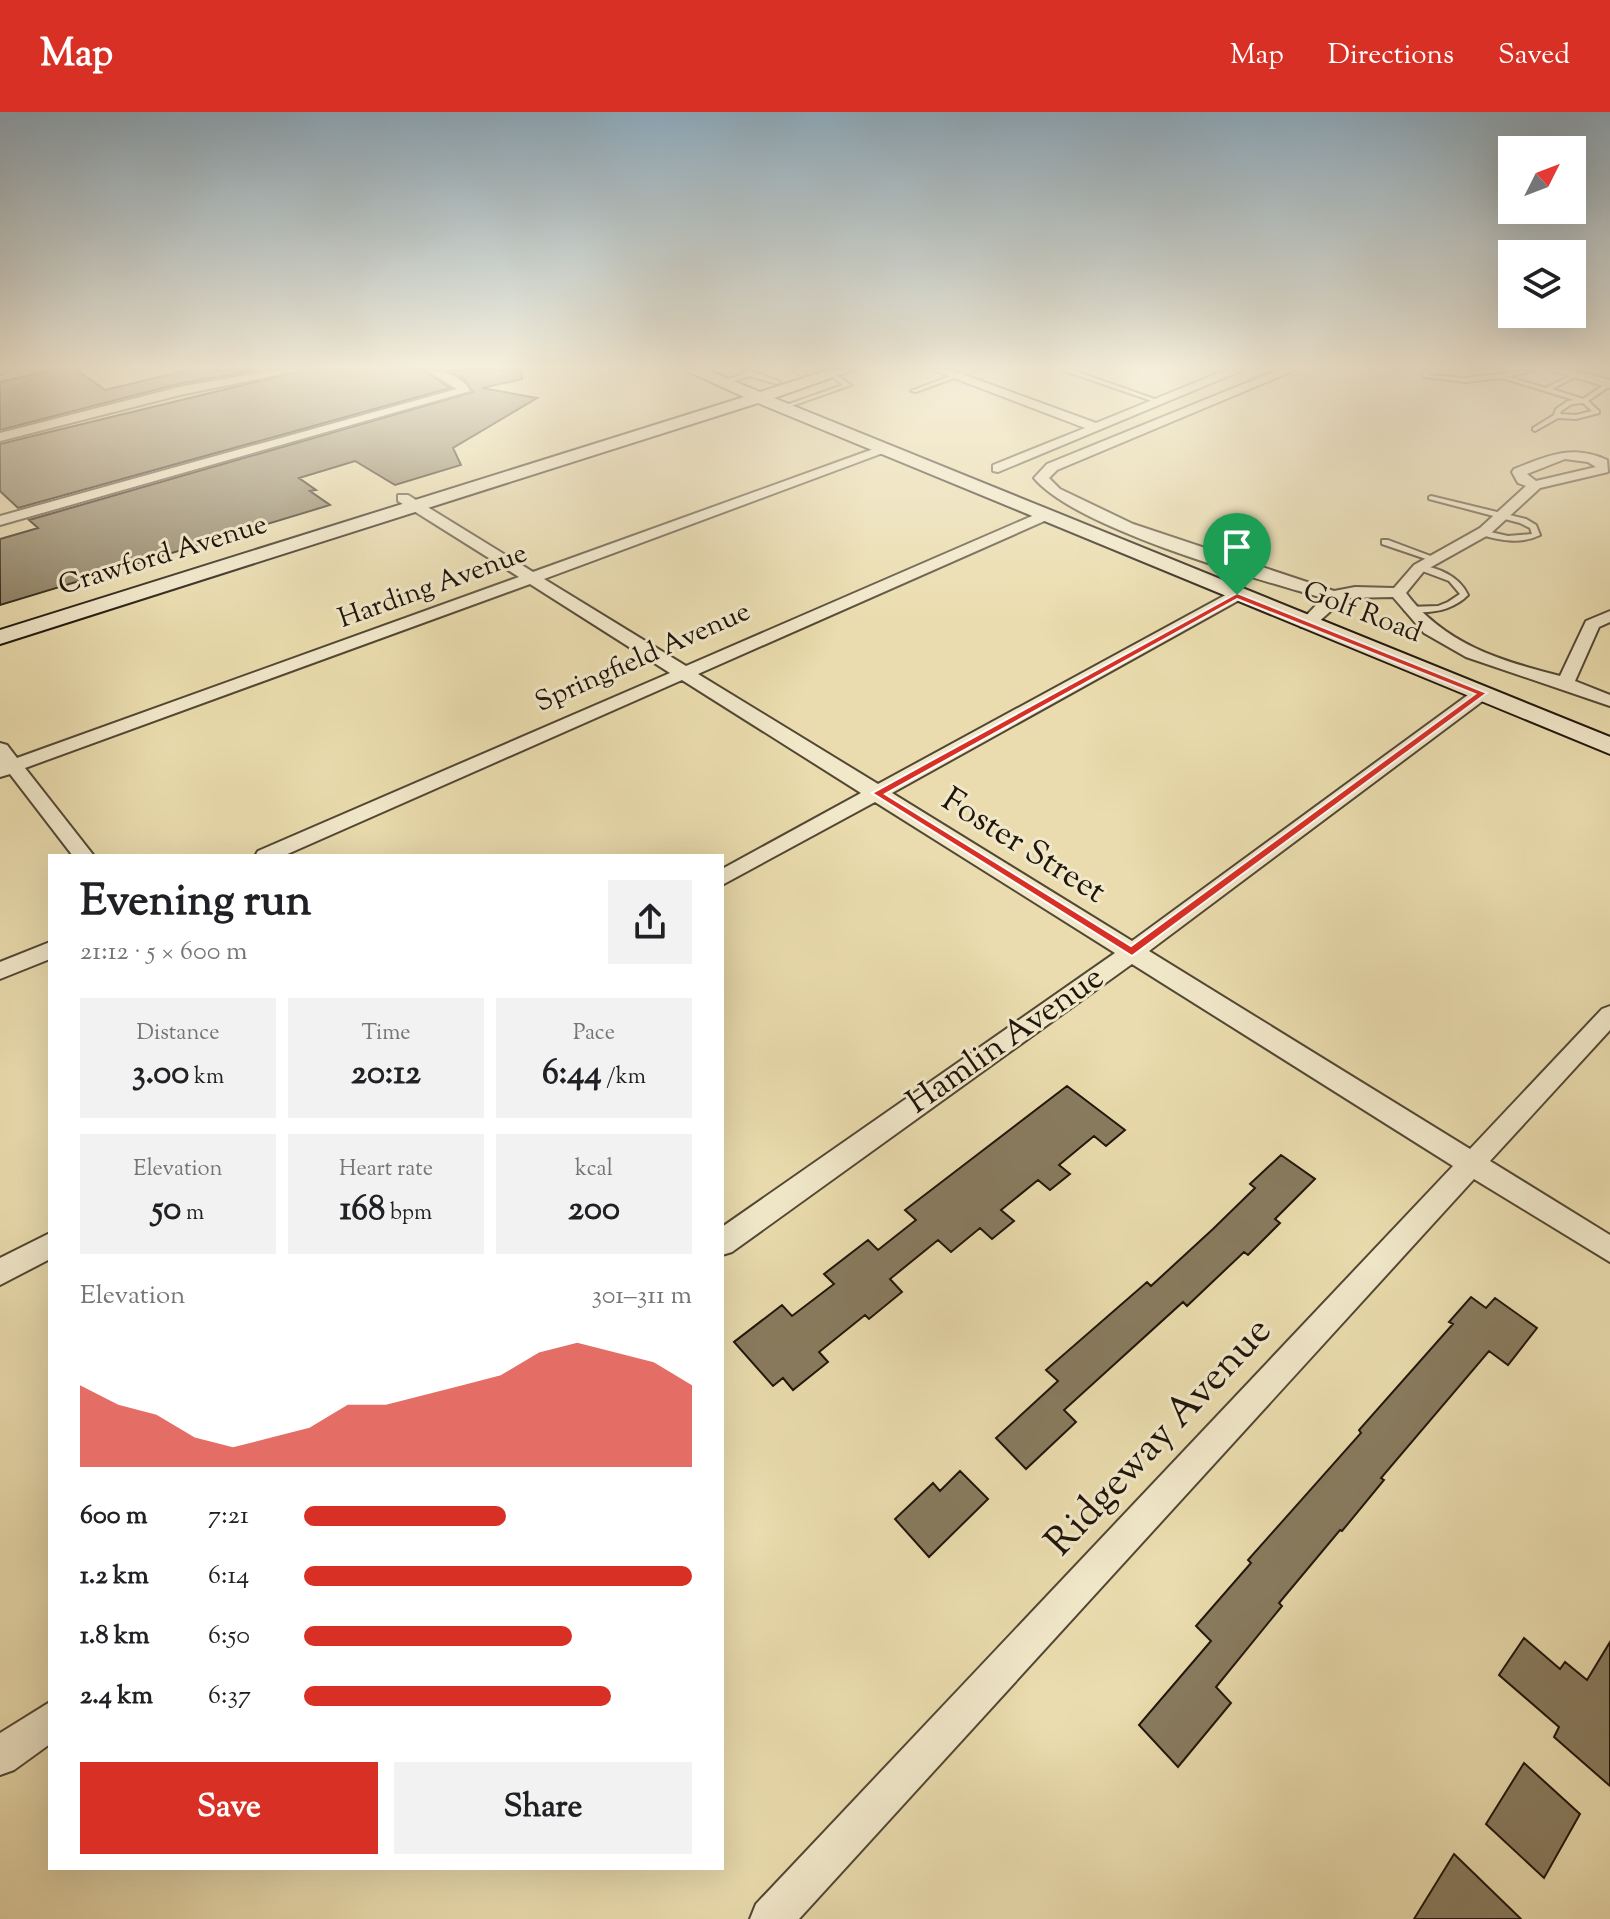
<!DOCTYPE html>
<meta charset="utf-8">
<style>
body{margin:0;font-family:"Sorts Mill Goudy",serif;background:#f2f2f2;color:#202124;height:100vh;display:flex;flex-direction:column;font-size:30px;white-space:nowrap}
*{box-sizing:border-box;margin:0}
p{font-size:26px;color:#757577}
.icon{flex:none;width:44px;height:44px;fill:none;stroke:currentColor;stroke-width:2;stroke-linecap:round;stroke-linejoin:round}
.map{position:relative;flex:1;overflow:hidden}
.drawer{position:absolute;left:48px;top:742px;width:676px;height:1016px;display:flex;flex-direction:column;background:#fff;border-radius:0px;box-shadow:0 8px 32px #0002}
.drawer>*{flex:none}
.needle{width:52px;rotate:48deg}
.fabs{position:absolute;left:1498px;top:24px;display:grid;gap:16px}
.fabs a{display:grid;place-items:center;width:88px;height:88px;border-radius:0px;background:#fff;box-shadow:0 8px 32px #0002;font-size:40px}
.pin{position:absolute;display:grid;place-items:center;width:68px;height:68px;color:#fff;margin:-82px -34px;border-radius:50% 50% 50% 0;rotate:-45deg;box-shadow:0 0 8px #0007}
.pin .icon{rotate:45deg}
.round{display:grid;place-items:center;flex:none;width:84px;height:84px;border-radius:0px;background:#f2f2f2}
.overview{display:flex;align-items:center;justify-content:space-between;height:136px;padding:0 32px}
h1{font-size:44px;font-weight:700;line-height:60px}
.metrics{display:grid;grid-template-columns:repeat(3,1fr);gap:12px;height:136px;padding:8px 32px}
.metrics div{display:grid;align-content:center;border-radius:0px;background:#f2f2f2;text-align:center}
.metrics b{font-size:34px;font-weight:700}
.metrics small{font-size:22px;font-weight:400}
.metrics p{font-size:22px}
.chart{height:224px;padding:16px 32px}
.chart p{display:flex;justify-content:space-between}
.chart svg{width:100%;height:144px;margin-top:8px;fill:#d93025;opacity:.7}
.button{display:flex;gap:16px;margin-top:auto;padding:16px 32px}
.button a{flex:1;height:92px;border-radius:0px;background:#d93025;color:#fff;font-size:32px;font-weight:700;line-height:92px;text-align:center}
.button a+a{background:#f2f2f2;color:#202124}
ul{padding:0 32px;list-style:none;font-size:26px}
li{display:grid;grid-template-columns:128px 96px 1fr;align-items:center;height:60px}
li i{height:20px;border-radius:10px;background:#d93025}
header{display:flex;align-items:center;gap:48px;box-sizing:border-box;height:112px;padding:0 40px;background:#d93025;color:#fff}
header strong{font-size:38px}
nav{display:flex;gap:44px;margin-inline-start:auto;font-size:28px}
.map>svg:first-child{display:block}
.building{fill:#897c60;stroke:#1f150b;stroke-width:2}
.lines{fill:none;stroke-linecap:round;stroke-linejoin:round}
.lane-casing{stroke:#524734;stroke-width:4}
.street-casing{stroke:#524734;stroke-width:4}
.secondary-casing{stroke:#1f150b;stroke-width:4}
.lane{fill:#f1e8ca;fill-rule:evenodd}
.street{fill:#f1e8ca;fill-rule:evenodd}
.secondary{fill:#f1e8ca;fill-rule:evenodd}
.route{fill:#d93025;stroke:#fff;stroke-width:2;fill-rule:evenodd}
.labels{text-anchor:middle;dominant-baseline:central;stroke-width:6;stroke-linejoin:round;paint-order:stroke}
.far-street-label{font-size:28px;fill:#1f150b;stroke:#f1e8ca}
.street-label{font-size:34px;fill:#1f150b;stroke:#f1e8ca}
.near-street-label{font-size:40px;fill:#1f150b;stroke:#f1e8ca}
</style>
<header>
<strong>Map</strong>
<nav><a>Map</a><a>Directions</a><a>Saved</a></nav>
</header>
<div class="map">
<svg width="1610" height="1807" viewBox="0 0 1610 1807">
<rect width="100%" height="100%" fill="#eadcae"/>
<filter id="stains"><feTurbulence type="fractalNoise" baseFrequency=".0025" numOctaves="4"/><feColorMatrix values="0 0 0 0 .2 0 0 0 0 .09 0 0 0 0 .02 0 0 0 .5 -.17"/></filter>
<radialGradient id="worn" r=".72"><stop offset=".6" stop-color="#630" stop-opacity="0"/><stop offset="1" stop-color="#630" stop-opacity=".3"/></radialGradient>
<path class="building" d="M53 258H77L105 278 188 258H255L178 272 0 318V270Z
M305 258H423L450 276 18 396 0 379V332Z
M447 258H521L522 267 482 276 537 286 453 336 461 353 395 373 355 349 299 366 316 378 310 379 330 393 0 493V427L38 416 29 408 473 280 464 267Z
M1067 974 1125 1018 1106 1034 1094 1024 1059 1053 1070 1062 1050 1078 1038 1068 1001 1098 1014 1109 992 1127 980 1116 951 1140 938 1128 890 1167 902 1180 869 1207 865 1203 819 1240 828 1250 793 1278 783 1266 773 1274 734 1230 782 1193 792 1204 834 1172 824 1162 868 1128 878 1138 916 1108 905 1098Z
M1281 1043 1315 1067 1275 1107 1280 1111 1248 1143 1244 1140 1187 1194 1183 1190 1064 1298 1076 1310 1026 1357 996 1326 1058 1269 1046 1258 1147 1170 1151 1174 1213 1117 1255 1076 1250 1072Z
M1471 1185 1486 1196 1495 1186 1537 1216 1508 1253 1489 1239 1381 1366 1384 1368 1342 1419 1340 1418 1279 1491 1282 1494 1216 1575 1231 1591 1178 1655 1139 1613 1211 1529 1196 1514 1251 1451 1248 1448 1361 1321 1359 1318 1453 1212 1449 1210Z
M960 1359 988 1387 929 1445 895 1407 933 1371 940 1379Z
M1524 1526 1560 1557 1565 1550 1587 1568 1610 1530V1674L1554 1625 1559 1615 1499 1563Z
M1524 1651 1580 1702 1544 1766 1486 1712Z
M1454 1742 1521 1807H1414Z"/>
<g class="lines">
<defs>
<path id="lane" d="M742 258H749L780 270 777 272 749 264 721 273 718 271 745 261Z
M791 258H800L806 262 803 264Z
M966 258H976L916 280 911 279Z
M1062 258H1072L1163 290 1158 291Z
M1422 258H1428L1429 263 1465 266 1534 258 1509 265 1546 276 1575 261 1577 264 1552 277 1583 287 1607 271 1610 270V274L1588 289 1599 299V301L1576 307 1558 306 1535 319 1533 318V316L1554 303 1556 297 1568 289 1574 288 1502 266 1465 270 1424 265ZM1583 291 1592 299 1576 303 1560 302 1561 299 1572 292Z
M831 262H835L851 273 783 297 778 296 843 273 831 264Z
M1431 384 1526 407 1536 413 1540 423C1520 433 1499 428 1478 422L1477 420 1481 418 1508 424 1532 422 1530 416 1520 411 1429 387V385Z
M1382 428H1388L1436 446 1429 448 1382 432Z
M1417 453C1438 455 1459 464 1468 483 1451 500 1428 502 1405 499L1404 497 1408 495 1438 494 1448 490 1460 482 1449 469 1417 457Z"/>
<path id="street" d="M0 258H10L0 262Z
M274 258H302L180 283 0 329V321L179 275Z
M426 258C442 258 462 264 470 279L0 413V404L457 277Z
M933 258H951L1096 311 1226 258H1243L998 360 993 359V353L1085 316Z
M1278 258H1295L1057 358 1049 366 1060 377 1133 412 1334 479 1355 475 1394 476 1414 453 1480 416 1526 374 1518 371 1512 360 1514 357C1548 344 1571 332 1607 348L1608 360 1540 376 1490 422 1424 459 1406 481C1444 532 1501 549 1560 564L1586 509 1610 499V510L1599 515 1575 569 1610 583V594L1466 545 1424 521 1393 485 1345 486 1313 515H1301L1299 512 1301 509 1323 486C1257 467 1075 416 1034 366L1047 352ZM1565 347 1588 350 1596 355 1536 369 1527 362Z
M1551 258H1572L1610 268V276Z
M879 335 891 338 544 467 686 554 1039 401H1049V407L698 562 878 672 1231 480H1243V486L892 681 1132 829 1476 577H1488L1491 581 1488 585 1149 839 1470 1037 1602 897 1610 894V918L1490 1049 1610 1123V1150L1474 1067 799 1807H750L756 1792 1453 1054 1132 852 732 1140 722 1143V1115L1115 841 875 690 722 773V757L861 681 682 568 283 744H255L258 739 670 561 530 472 25 656 94 744H73L10 662 0 665V631L7 633 17 646 519 465 398 389V383H408L533 460Z
M50 830V847L0 867V850Z
M50 1121V1147L0 1173V1146Z
M50 1590V1632L14 1658 0 1663V1621Z"/>
<path id="secondary" d="M685 258H707L760 280 829 258H853L774 286 1610 625V642L758 291 0 532V518L744 285Z"/>
</defs>
<use href="#lane" class="lane-casing"/>
<use href="#street" class="street-casing"/>
<use href="#secondary" class="secondary-casing"/>
<use href="#lane" class="lane"/>
<use href="#street" class="street"/>
<use href="#secondary" class="secondary"/>
</g>
<linearGradient id="sky" x2="0" y2="1"><stop stop-color="#8da9bb"/><stop offset="0.5" stop-color="#f6efdb"/><stop offset="1" stop-color="#f6efdb" stop-opacity="0"/></linearGradient>
<rect width="1610" height="511" fill="url(#sky)"/>
<path class="route" d="M1237 481 1487 581 1132 844 872 681ZM1237 487 1475 582 1131 834 885 682Z"/>
<g class="labels">
<g class="far-street-label">
<text transform="translate(163 444) rotate(-17)">Crawford Avenue</text>
<text transform="translate(433 475) rotate(-20)">Harding Avenue</text>
<text transform="translate(1362 501) rotate(21)">Golf Road</text>
<text transform="translate(643 546) rotate(-24)">Springfield Avenue</text>
</g>
<g class="street-label">
<text transform="translate(1023 735) rotate(32)">Foster Street</text>
<text transform="translate(1006 929) rotate(-35)">Hamlin Avenue</text>
</g>
<g class="near-street-label">
<text transform="translate(1160 1326) rotate(-47)">Ridgeway Avenue</text>
</g>
</g>
<rect width="100%" height="100%" filter="url(#stains)"/>
<rect width="100%" height="100%" fill="url(#worn)"/>
</svg>
<div class="fabs">
<a><svg class="needle" viewBox="-14 -14 28 28"><path d="M0-13l5 13h-10z" fill="#e53935"/><path d="M0 13l5-13h-10z" fill="#757577"/></svg></a>
<a><svg class="icon" aria-label="layers" viewBox="0 0 24 24"><path d="M12 4l9 5-9 5-9-5zM3 14l9 5 9-5"/></svg></a>
</div>
<div class="pin" style="left:1237px;top:483px;background:#1e9e55"><svg class="icon" aria-label="arrive" viewBox="0 0 24 24"><path d="M6 21V4h12l-3 4 3 4H6"/></svg></div>
<section class="drawer">
<div class="overview"><div><h1>Evening run</h1><p>21:12 · 5 × 600 m</p></div><a class="round"><svg class="icon" aria-label="share" viewBox="0 0 24 24"><path d="M12 15V3M7 8l5-5 5 5M5 13v7h14v-7"/></svg></a></div>
<div class="metrics">
<div><p>Distance</p><b>3.00<small> km</small></b></div>
<div><p>Time</p><b>20:12</b></div>
<div><p>Pace</p><b>6:44<small> /km</small></b></div>
</div>
<div class="metrics">
<div><p>Elevation</p><b>50<small> m</small></b></div>
<div><p>Heart rate</p><b>168<small> bpm</small></b></div>
<div><p>kcal</p><b>200</b></div>
</div>
<div class="chart"><p><span>Elevation</span>301–311 m</p>
<svg viewBox="0 0 160 44" preserveAspectRatio="none"><path d="M0 44V19L10 25L20 28L30 35L40 38L50 35L60 32L70 25L80 25L90 22L100 19L110 16L120 9L130 6L140 9L150 12L160 19V44z"/></svg>
</div>
<ul>
<li><b>600 m</b>7:21<i style="width:52%"></i></li>
<li><b>1.2 km</b>6:14<i style="width:100%"></i></li>
<li><b>1.8 km</b>6:50<i style="width:69%"></i></li>
<li><b>2.4 km</b>6:37<i style="width:79%"></i></li>
</ul>
<div class="button"><a>Save</a><a>Share</a></div>
</section>
</div>
